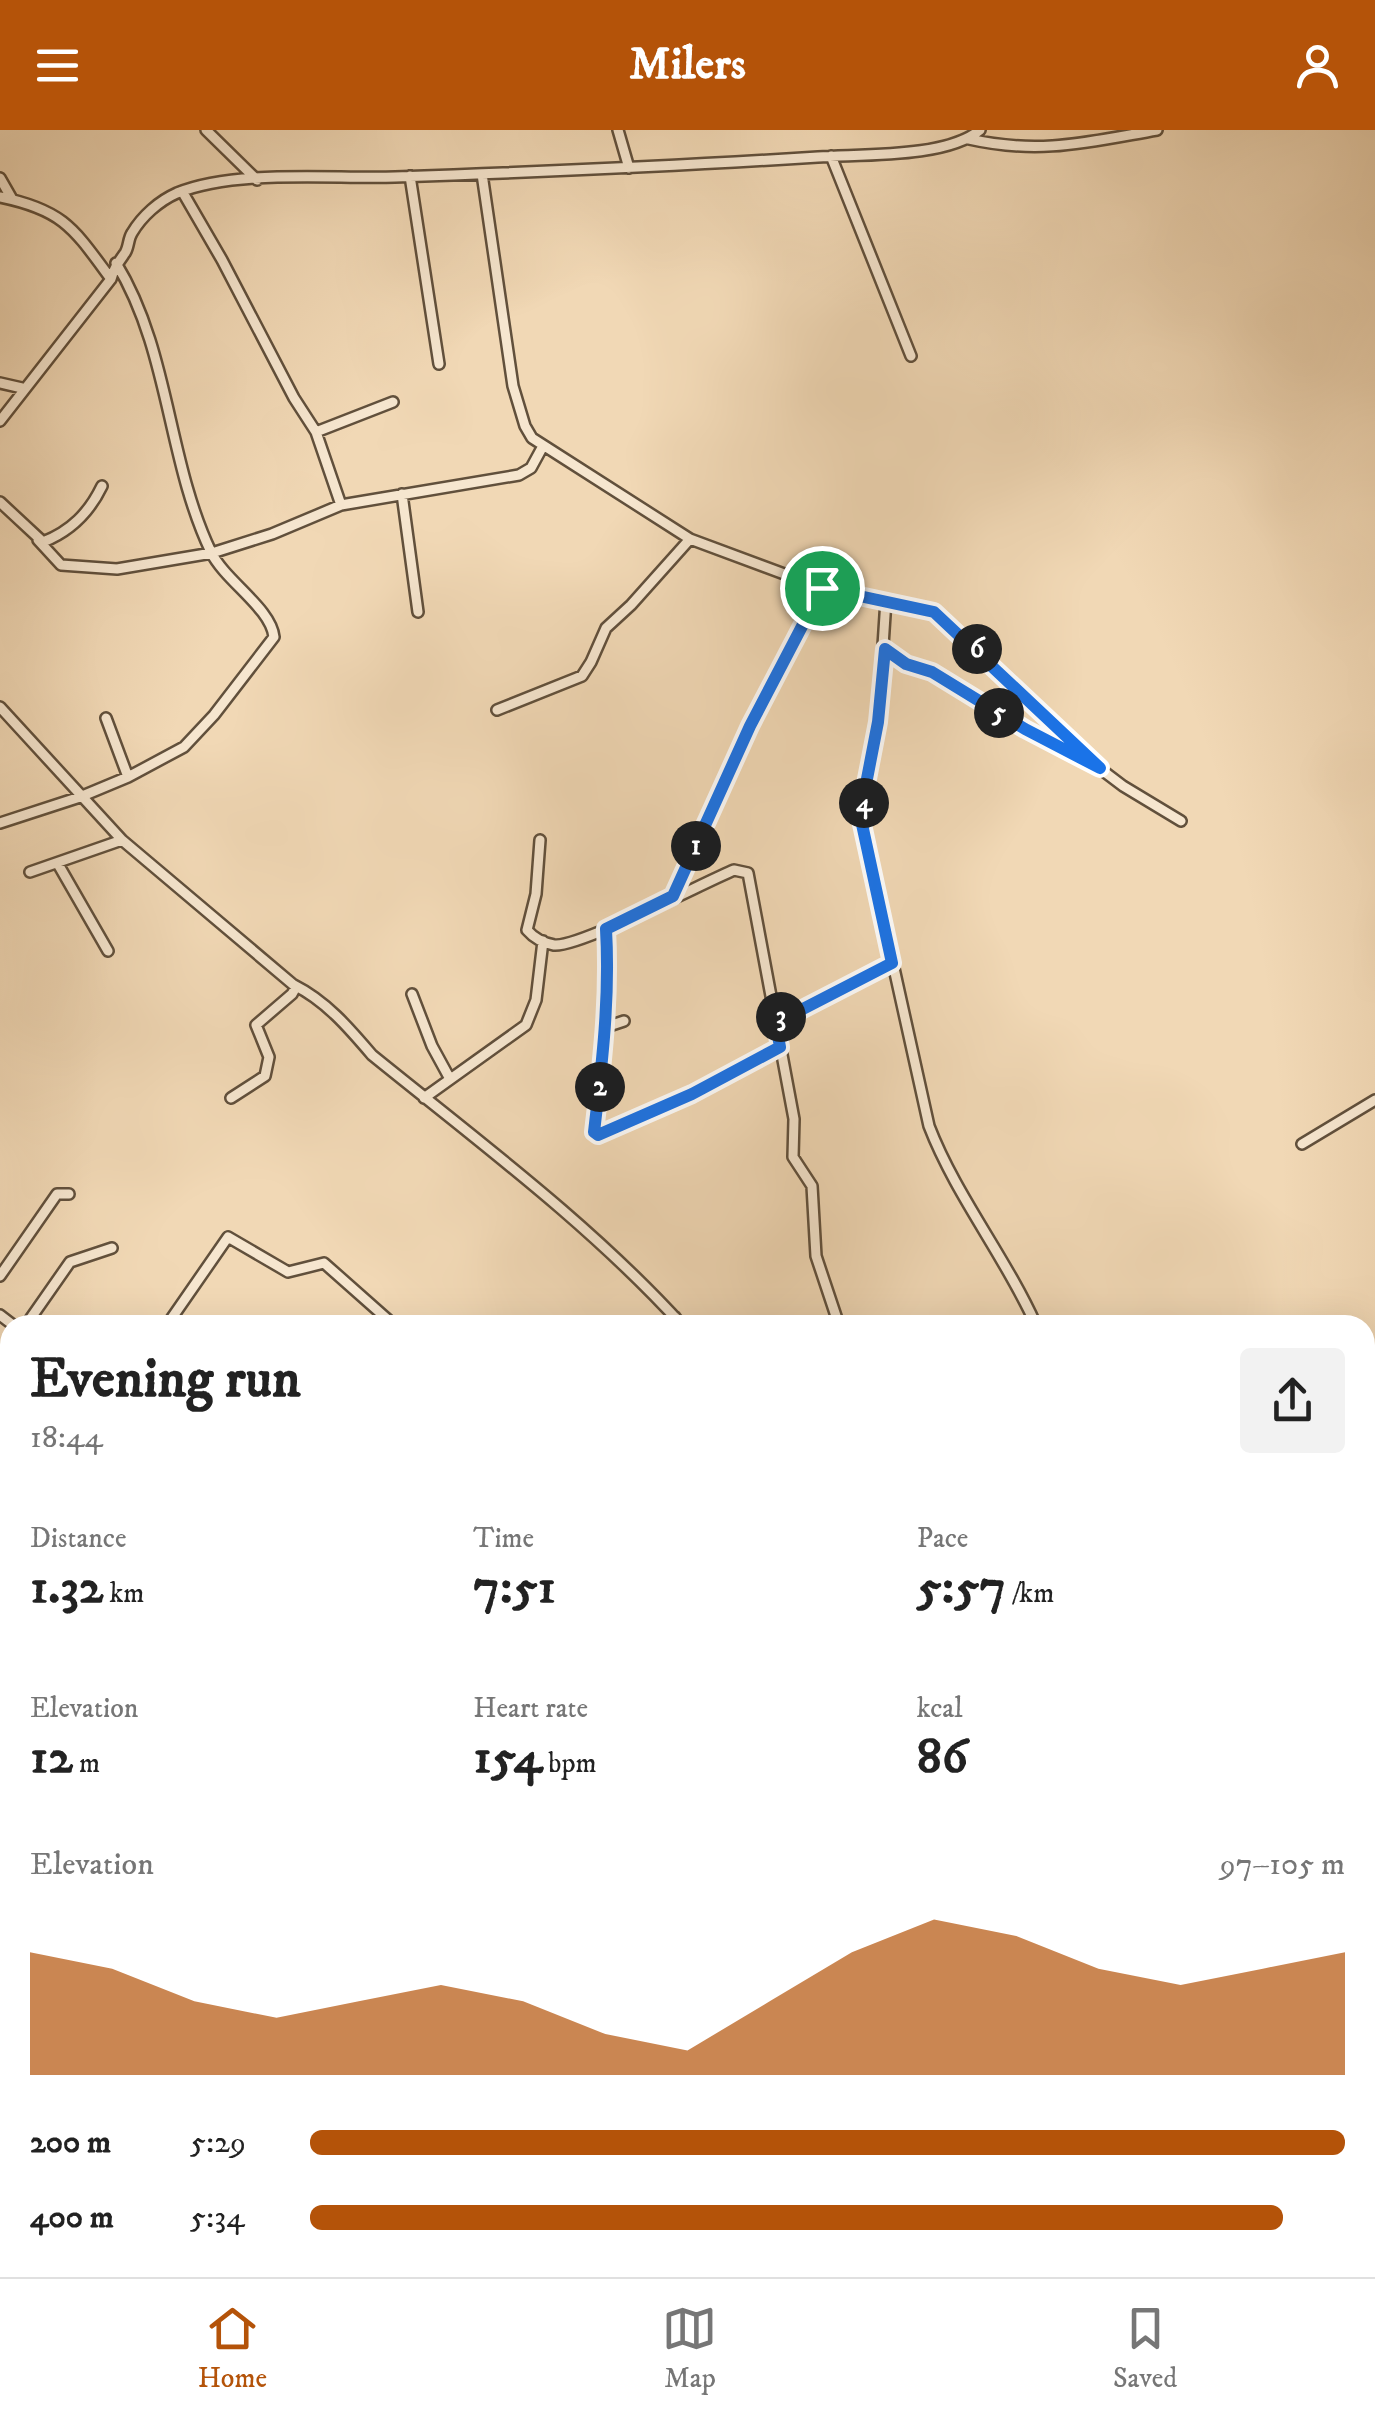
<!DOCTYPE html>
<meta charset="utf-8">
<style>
body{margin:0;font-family:"IM FELL DW Pica",serif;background:#f2f2f2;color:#222;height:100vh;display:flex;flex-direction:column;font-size:38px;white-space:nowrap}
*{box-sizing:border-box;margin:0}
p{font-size:32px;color:#767676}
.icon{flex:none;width:55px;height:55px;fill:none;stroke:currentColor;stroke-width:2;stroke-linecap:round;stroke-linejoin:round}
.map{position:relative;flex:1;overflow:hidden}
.side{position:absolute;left:0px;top:1185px;width:1375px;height:962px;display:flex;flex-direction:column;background:#fff;border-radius:30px 30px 0 0;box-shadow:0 10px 40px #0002}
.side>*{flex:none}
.pin{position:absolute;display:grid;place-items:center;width:85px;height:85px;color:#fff;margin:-42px;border:5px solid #fff;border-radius:50%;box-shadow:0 2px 10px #0007}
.km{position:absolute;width:50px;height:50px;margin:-25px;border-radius:50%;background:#222;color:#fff;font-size:28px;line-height:50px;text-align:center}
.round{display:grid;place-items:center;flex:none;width:105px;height:105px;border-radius:10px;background:#f2f2f2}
.summary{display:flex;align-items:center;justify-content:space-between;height:170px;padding:0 30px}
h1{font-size:55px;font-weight:700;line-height:75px}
.figures{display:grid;grid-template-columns:repeat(3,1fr);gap:15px;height:170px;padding:10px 30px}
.figures div{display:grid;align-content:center}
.figures b{font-size:50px;font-weight:700}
.figures small{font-size:28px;font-weight:400}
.figures p{font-size:28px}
.chart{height:280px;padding:20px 30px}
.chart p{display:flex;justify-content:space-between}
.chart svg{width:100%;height:180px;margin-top:10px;fill:#b45309;opacity:.7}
ul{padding:0 30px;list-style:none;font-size:32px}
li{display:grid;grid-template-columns:160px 120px 1fr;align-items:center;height:75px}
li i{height:25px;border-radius:12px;background:#b45309}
header{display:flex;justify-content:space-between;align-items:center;height:130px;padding:0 30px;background:#b45309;color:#fff;font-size:45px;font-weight:700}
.tab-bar{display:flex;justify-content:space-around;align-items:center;height:140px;border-top:2px solid #e0e0e0;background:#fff;font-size:28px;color:#767676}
.tab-bar a{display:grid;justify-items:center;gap:5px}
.tab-bar .on{color:#b45309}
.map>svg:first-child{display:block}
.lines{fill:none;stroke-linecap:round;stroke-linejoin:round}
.street-casing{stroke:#61503c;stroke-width:14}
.street{stroke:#f6e6cf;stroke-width:9}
.route-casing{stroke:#fff;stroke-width:20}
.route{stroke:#1a73e8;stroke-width:12}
</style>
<header><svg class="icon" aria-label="menu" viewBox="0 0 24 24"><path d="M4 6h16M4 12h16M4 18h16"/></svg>Milers<svg class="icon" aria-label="person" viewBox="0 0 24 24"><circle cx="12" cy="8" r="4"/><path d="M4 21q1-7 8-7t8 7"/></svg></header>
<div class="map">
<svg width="1375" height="2147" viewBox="0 0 1375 2147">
<rect width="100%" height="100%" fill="#f1d8b5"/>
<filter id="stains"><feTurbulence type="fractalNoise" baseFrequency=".002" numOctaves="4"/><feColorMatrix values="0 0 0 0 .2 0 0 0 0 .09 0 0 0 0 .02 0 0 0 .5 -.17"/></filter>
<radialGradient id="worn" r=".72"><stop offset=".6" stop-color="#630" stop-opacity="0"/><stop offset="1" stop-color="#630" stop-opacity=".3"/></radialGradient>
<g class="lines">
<defs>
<path id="street" d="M206 0 257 50
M618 0 629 38
M969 9C1040 25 1088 12 1157 0
M831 26 911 226
M482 44 513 256 525 296 532 308 690 409 822 458 934 482 1050 588 1086 628 1123 656 1181 691
M410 46 439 234
M0 48 12 69
M182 61 222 130 294 268 316 302 341 375
M0 67C64 80 74 99 111 149
M0 253 22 258
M0 291 111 149C114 138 118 133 125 123 129 117 128 109 132 103 142 86 159 71 177 63 236 39 331 49 395 47 536 42 677 36 818 27 863 24 946 28 980 0
M316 302 393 272
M402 364 418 482
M0 372 43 412C71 401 89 383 102 356
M38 410 61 435 117 439 212 423 272 404 341 375 519 345 531 338 543 316
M886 470 878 592 860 685 929 996C956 1066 1005 1126 1036 1195
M885 519 906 533 931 542 1025 599 1081 628
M0 577 122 710 30 742
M497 580 582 546 591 532 606 498 631 475 690 409
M106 588 128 647
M0 693 80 667 128 647 184 617 214 585 274 507C271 478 225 451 211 422 167 330 170 221 116 133
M122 710 296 857 292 864 256 895 269 927 265 946 231 968
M540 710 536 764 527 800C533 807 543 813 554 815 578 818 703 753 734 740L748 743 794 989 793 1027 812 1056 816 1126 839 1195
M58 734 108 821
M673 767 750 596 822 458
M606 799C610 868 602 934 594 1002L598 1005 692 964 780 917
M294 855C326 871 349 898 372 925 478 1011 590 1094 682 1195
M412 864 432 916 450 949
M775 889 795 883 892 833
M606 897 624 891
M424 968 526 895 536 870 543 811
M1302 1014 1375 970
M0 1146 57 1064H69
M0 1185 13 1195
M26 1195 70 1132 112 1118
M167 1195 228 1107 288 1142 324 1133 394 1195
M659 1195 675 1187
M1365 1292 1375 1299
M3 1321 10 1315
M0 1572 10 1569
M1365 1610 1375 1599
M1365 1741 1375 1746
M1374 2009H1375
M1275 2138 1279 2147
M821 2140 827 2147
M337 2147 339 2138
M525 2147 531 2138
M694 2147 699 2140
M905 2147V2138"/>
</defs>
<use href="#street" class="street-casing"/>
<use href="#street" class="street"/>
</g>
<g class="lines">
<defs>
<path id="route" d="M822 458 934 482 1100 638 1025 599 932 542 906 534 885 519 878 592 860 685 892 833 795 883 775 889 780 917 692 964 598 1005 594 1002C602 934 610 868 606 799L673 766 750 596Z"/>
</defs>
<use href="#route" class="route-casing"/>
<use href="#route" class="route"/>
</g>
<rect width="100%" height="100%" filter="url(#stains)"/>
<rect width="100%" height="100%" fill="url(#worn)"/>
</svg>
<div class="pin" style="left:822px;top:458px;background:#1e9e55"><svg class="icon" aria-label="arrive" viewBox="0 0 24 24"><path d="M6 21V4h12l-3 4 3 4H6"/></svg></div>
<b class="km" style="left:696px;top:716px">1</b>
<b class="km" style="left:600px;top:957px">2</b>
<b class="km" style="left:781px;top:887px">3</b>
<b class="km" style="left:864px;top:673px">4</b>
<b class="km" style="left:999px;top:583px">5</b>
<b class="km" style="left:977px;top:519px">6</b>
<section class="side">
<div class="summary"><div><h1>Evening run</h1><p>18:44</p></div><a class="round"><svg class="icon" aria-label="share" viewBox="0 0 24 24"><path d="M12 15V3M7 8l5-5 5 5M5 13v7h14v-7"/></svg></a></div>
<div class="figures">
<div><p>Distance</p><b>1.32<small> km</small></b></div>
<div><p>Time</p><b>7:51</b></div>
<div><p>Pace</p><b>5:57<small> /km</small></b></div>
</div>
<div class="figures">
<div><p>Elevation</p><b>12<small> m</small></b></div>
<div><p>Heart rate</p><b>154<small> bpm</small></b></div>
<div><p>kcal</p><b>86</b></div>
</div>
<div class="chart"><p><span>Elevation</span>97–105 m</p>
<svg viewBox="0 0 160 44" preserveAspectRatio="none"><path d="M0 44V14L10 18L20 26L30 30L40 26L50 22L60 26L70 34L80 38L90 26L100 14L110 6L120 10L130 18L140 22L150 18L160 14V44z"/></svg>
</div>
<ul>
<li><b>200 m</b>5:29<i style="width:100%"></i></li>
<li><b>400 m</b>5:34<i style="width:94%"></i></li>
</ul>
</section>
</div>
<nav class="tab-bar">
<a class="on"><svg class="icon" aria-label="home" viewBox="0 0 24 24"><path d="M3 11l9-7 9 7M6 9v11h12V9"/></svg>Home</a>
<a><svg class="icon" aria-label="map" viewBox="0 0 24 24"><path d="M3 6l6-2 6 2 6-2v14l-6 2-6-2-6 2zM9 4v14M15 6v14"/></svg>Map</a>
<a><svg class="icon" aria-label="saved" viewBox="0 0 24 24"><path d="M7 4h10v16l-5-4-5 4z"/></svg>Saved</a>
</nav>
